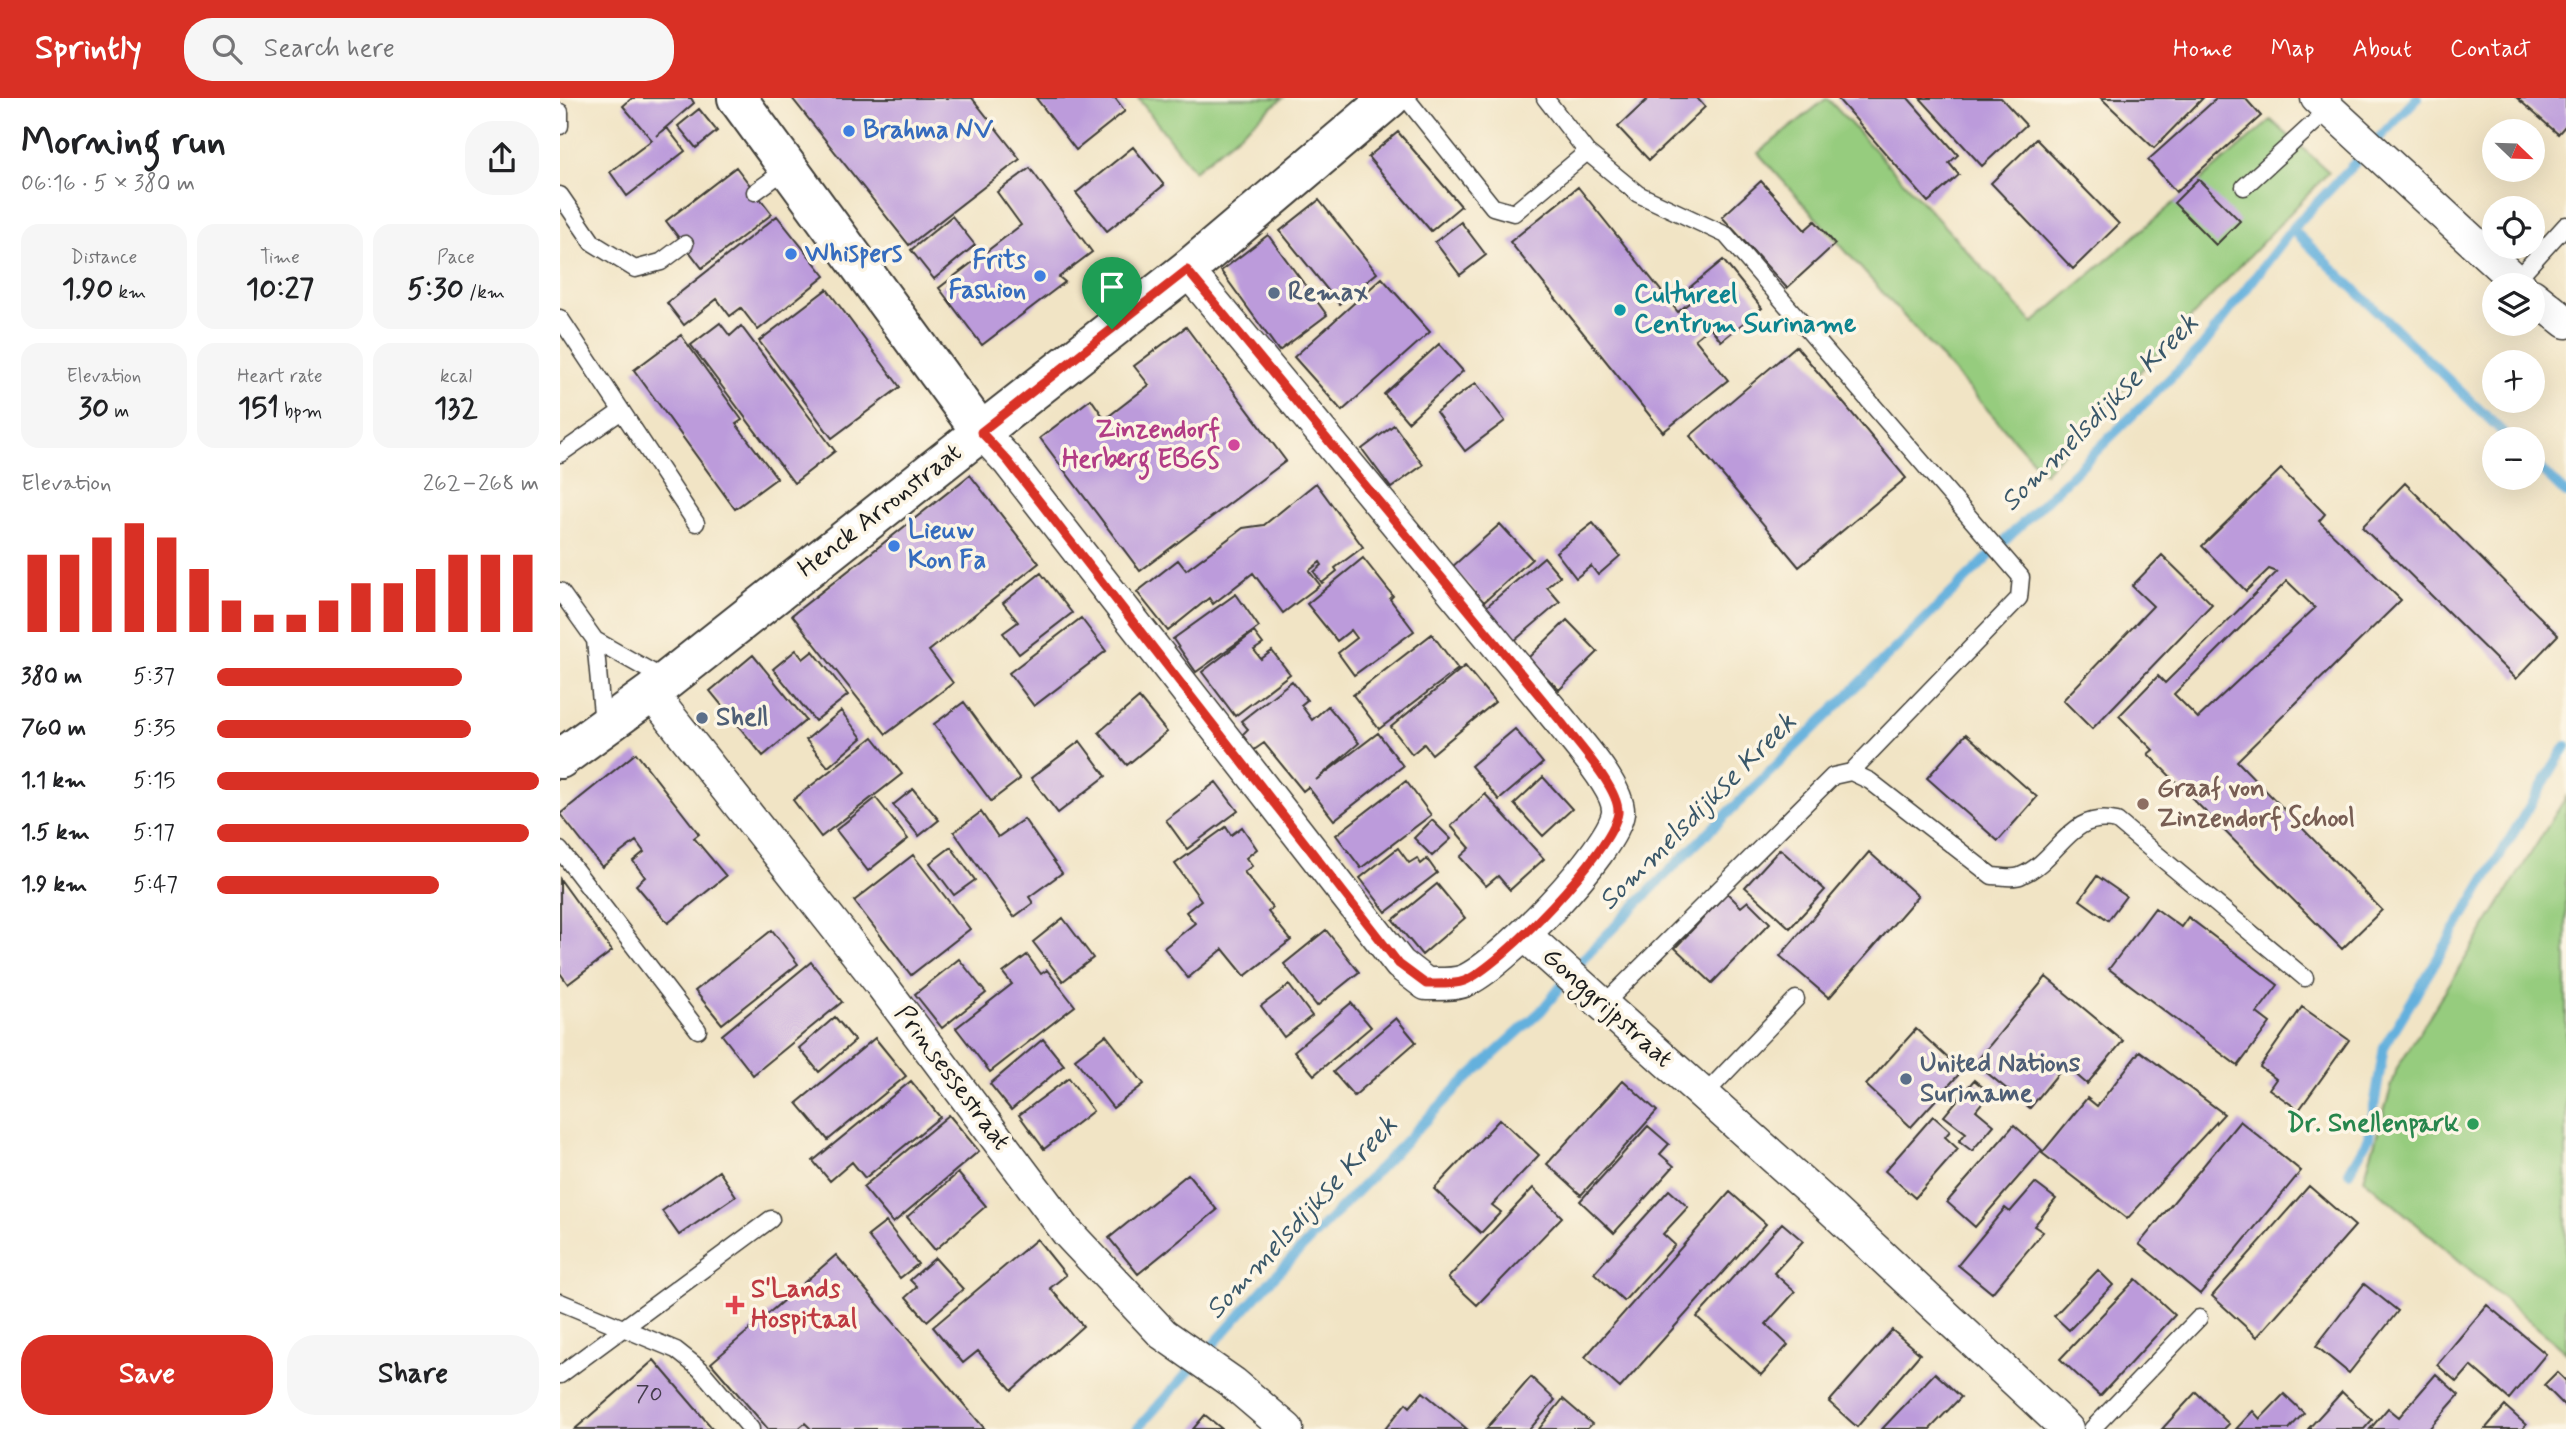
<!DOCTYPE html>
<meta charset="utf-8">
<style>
body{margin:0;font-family:Mynerve,sans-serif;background:#f6f6f6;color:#202124;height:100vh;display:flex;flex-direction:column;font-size:26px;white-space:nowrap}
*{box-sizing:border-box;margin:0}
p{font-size:23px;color:#757577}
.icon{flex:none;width:38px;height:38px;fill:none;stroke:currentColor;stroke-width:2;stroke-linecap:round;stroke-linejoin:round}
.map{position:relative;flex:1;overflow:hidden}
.sheet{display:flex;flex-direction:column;background:#fff;width:560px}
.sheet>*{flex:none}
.needle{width:46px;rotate:113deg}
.tools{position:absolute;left:1922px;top:21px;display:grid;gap:14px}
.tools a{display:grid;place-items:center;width:63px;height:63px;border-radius:50%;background:#fff;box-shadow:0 7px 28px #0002;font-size:35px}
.pin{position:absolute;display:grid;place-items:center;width:60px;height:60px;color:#fff;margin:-72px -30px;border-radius:50% 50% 50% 0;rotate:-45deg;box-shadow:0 0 7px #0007}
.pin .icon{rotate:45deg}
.round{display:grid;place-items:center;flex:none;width:74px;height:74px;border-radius:28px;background:#f6f6f6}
.headline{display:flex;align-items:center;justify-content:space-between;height:119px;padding:0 21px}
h1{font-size:38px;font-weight:800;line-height:52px}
.stats{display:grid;grid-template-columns:repeat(3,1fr);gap:10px;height:119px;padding:7px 21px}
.stats div{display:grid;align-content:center;border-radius:18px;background:#f6f6f6;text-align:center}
.stats b{font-size:30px;font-weight:800}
.stats small{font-size:19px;font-weight:400}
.stats p{font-size:19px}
.chart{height:196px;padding:14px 21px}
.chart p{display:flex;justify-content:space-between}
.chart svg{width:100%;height:126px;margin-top:7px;stroke:#d93025;stroke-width:6}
.cta{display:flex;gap:14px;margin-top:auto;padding:14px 21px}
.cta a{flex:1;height:80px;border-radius:28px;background:#d93025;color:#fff;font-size:28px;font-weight:800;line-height:80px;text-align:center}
.cta a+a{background:#f6f6f6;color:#202124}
ul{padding:0 21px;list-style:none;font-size:23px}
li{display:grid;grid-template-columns:112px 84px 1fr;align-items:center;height:52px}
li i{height:18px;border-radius:9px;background:#d93025}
header{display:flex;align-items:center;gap:42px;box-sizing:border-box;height:98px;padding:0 35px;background:#d93025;color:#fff}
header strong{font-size:33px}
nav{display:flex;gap:38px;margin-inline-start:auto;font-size:24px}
.search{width:490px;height:63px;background:#f6f6f6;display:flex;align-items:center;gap:18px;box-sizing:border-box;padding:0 24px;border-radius:28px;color:#757577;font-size:26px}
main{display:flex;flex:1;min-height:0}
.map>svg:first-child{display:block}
.green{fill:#96cc7e;stroke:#59744d;stroke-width:2}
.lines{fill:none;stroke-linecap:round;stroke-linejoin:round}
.stream{stroke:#64b0dd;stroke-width:10}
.building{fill:#bc9bdb;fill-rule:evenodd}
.lane-casing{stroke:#3c3a35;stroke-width:19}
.street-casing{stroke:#3c3a35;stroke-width:35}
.secondary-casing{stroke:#3c3a35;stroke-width:42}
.primary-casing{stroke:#3c3a35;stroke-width:42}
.lane{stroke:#fff;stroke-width:16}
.street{stroke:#fff;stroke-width:32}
.secondary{stroke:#fff;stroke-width:38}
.primary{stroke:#fff;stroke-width:38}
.route-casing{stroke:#fff;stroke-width:14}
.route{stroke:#d93025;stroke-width:9}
.shop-dot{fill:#3f7fe0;stroke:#fcf5e5;stroke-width:2.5}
.service-dot{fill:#5c6f8a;stroke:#fcf5e5;stroke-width:2.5}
.culture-dot{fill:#0f9aa8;stroke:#fcf5e5;stroke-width:2.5}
.hotel-dot{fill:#d1479c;stroke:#fcf5e5;stroke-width:2.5}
.education-dot{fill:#8d6e63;stroke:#fcf5e5;stroke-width:2.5}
.leisure-dot{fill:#2e9e5b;stroke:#fcf5e5;stroke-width:2.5}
.health-dot{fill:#e0444e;stroke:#fcf5e5;stroke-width:2.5}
.labels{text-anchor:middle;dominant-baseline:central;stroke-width:7;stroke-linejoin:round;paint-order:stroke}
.number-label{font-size:23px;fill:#443c4c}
.shop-label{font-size:26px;font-weight:bold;fill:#366cbe;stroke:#fcf5e5;text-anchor:start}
.service-label{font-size:26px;font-weight:bold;fill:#4e5e75;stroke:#fcf5e5;text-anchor:start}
.culture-label{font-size:26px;font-weight:bold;fill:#0d838f;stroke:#fcf5e5;text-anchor:start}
.hotel-label{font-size:26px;font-weight:bold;fill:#b23c85;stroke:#fcf5e5;text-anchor:end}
.street-label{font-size:26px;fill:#1c1c1c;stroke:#fcf5e5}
.education-label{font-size:26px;font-weight:bold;fill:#785e54;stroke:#fcf5e5;text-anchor:start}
.leisure-label{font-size:26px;font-weight:bold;fill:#27864d;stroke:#fcf5e5;text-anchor:end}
.health-label{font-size:26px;font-weight:bold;fill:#be3a42;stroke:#fcf5e5;text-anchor:start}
.water-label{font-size:28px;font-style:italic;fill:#395769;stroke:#fcf5e5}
</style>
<header>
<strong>Sprintly</strong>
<div class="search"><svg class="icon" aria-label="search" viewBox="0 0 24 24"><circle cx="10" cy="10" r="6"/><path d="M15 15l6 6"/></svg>Search here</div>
<nav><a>Home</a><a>Map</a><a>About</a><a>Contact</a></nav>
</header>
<main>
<section class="sheet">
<div class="headline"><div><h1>Morning run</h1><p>06:16 · 5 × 380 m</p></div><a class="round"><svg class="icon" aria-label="share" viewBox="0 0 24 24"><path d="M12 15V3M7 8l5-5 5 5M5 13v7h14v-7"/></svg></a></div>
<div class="stats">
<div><p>Distance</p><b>1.90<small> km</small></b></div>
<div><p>Time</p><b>10:27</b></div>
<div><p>Pace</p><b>5:30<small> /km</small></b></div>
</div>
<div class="stats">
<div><p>Elevation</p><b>30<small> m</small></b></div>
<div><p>Heart rate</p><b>151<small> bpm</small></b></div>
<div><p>kcal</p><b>132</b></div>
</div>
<div class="chart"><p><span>Elevation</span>262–268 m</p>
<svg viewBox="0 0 160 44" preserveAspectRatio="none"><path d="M5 44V17M15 44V17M25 44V11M35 44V6M45 44V11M55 44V22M65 44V33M75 44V38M85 44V38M95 44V33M105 44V27M115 44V27M125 44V22M135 44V17M145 44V17M155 44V17"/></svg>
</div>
<ul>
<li><b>380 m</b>5:37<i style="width:76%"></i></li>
<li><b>760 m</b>5:35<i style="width:79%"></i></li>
<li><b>1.1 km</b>5:15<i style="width:100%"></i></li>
<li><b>1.5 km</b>5:17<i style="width:97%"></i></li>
<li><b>1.9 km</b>5:47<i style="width:69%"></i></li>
</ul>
<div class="cta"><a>Save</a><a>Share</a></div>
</section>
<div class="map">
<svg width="2006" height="1331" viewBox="0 0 2006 1331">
<rect width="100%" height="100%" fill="#fcf5e5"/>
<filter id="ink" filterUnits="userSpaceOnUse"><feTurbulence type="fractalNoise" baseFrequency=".0143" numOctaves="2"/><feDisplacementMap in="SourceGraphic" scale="14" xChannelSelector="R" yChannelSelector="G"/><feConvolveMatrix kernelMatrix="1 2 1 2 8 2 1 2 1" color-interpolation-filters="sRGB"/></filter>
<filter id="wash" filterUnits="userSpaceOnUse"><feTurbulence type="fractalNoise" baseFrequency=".00686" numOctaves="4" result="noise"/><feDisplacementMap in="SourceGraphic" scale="28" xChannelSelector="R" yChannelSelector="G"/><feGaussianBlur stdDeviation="1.57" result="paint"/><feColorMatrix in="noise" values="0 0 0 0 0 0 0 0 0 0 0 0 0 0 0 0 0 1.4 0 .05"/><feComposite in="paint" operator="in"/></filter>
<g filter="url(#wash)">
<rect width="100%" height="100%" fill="#f1e4c5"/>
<path class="green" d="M578 0H723L634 73Z
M1267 0 1473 225 1711 22 1769 74 1484 375 1198 55Z
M2006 699V1254L1804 1081 1837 970Z"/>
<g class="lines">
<path class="stream" d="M1732 131 1950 341
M1972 363 2006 396
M1789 1074 1809 1039 1824 949 2006 648
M577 1331 714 1179 898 989 981 913 1024 860 1115 767 1642 249 1732 131 1857 0"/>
</g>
<g id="blocks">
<path class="building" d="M72 0H131L134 5 96 38 107 30 125 53 67 98 50 74 92 42 63 8Z
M232 0H412L460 61 349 147Z
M476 0H555L565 13 516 52Z
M1089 0H1137L1145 9 1089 62 1058 29Z
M1277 0H1348L1398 57 1389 65 1399 77 1368 104Z
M1360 0H1441L1466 27 1422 68Z
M1541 0H1643L1594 50Z
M1657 0H1685L1701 18 1616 94 1588 62Z
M1957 0H2006V27L1998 36Z
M139 11 157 33 136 50 118 28Z
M838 34 901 108 871 133 808 59Z
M1476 41 1559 126 1513 171 1431 85Z
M573 49 604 87 547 133 516 95Z
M176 69 212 116 142 170 106 123Z
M470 70 532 154 499 179 505 184 422 247 379 190 461 127 437 94Z
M1638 81 1680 123 1656 147 1614 105Z
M1201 83 1245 132 1255 123 1275 146 1227 190 1162 119Z
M1018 89 1118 214 1130 204 1123 195 1163 162 1202 210 1161 243 1150 229 1135 241 1168 282 1103 334 950 144Z
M759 102 817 175 779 206 720 133Z
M217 118 265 178 198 232 181 210 170 218 157 201 124 227 107 205Z
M392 118 415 147 374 181 351 152Z
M901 124 926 157 900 177 875 144Z
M708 137 767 217 719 253 661 173Z
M822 180 870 234 782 313 734 259Z
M267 191 340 289 272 340 199 243Z
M160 225 170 238 181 228 275 353 234 385 131 247Z
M626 229 726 363 580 473 480 340 531 301 545 321 589 287 574 268Z
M121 237 182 322 176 326 217 380 175 411 74 272Z
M879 246 903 273 848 324 824 296Z
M1236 248 1346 380 1239 469 1130 338Z
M916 285 945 323 905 353 876 314Z
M834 327 863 367 831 390 802 351Z
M1721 371 1765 416 1759 423 1841 502 1677 663 1822 812 1782 851 1588 656 1593 652 1559 618 1598 578 1605 585 1717 474 1709 471 1686 493 1642 448ZM1727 483 1755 510 1638 620 1614 596Z
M410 377 479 465 369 553 393 585 326 636 232 517Z
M756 385 803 449 775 470 777 473 762 485 754 474 762 467 760 464 749 473 760 487 723 515 693 475 653 506 649 500 608 533 577 494 618 462 626 472 683 430 704 427Z
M1845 385 1998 537 1956 581 1802 429Z
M1033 425 1060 458 1038 477 1031 468 1016 480 996 454Z
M940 426 972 461 924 504 892 469Z
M1602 457 1652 506 1532 631 1503 602 1593 508 1572 488Z
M984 459 1000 478 987 489 1000 504 954 543 926 509Z
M803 460 833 498 830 501 854 533 794 577 778 555 797 540 791 532 777 543 747 506Z
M481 475 512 515 459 556 443 535 458 524 443 505Z
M676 496 699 529 636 574 613 541Z
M521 520 546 553 474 608 449 575Z
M1007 522 1038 554 999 592 968 560Z
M694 534 703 546 694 552 701 561 712 553 730 576 675 618 642 574Z
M872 536 898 571 819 631 793 597Z
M236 552 243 561 253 553 288 597 255 623 213 571Z
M193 557 246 622 203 658 150 593Z
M905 568 935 604 872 656 864 646 852 656 831 629Z
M732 583 747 602 741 607 752 622 768 608 799 645 756 682 818 635 843 668 774 722 748 689 743 693 704 645 694 652 682 637 688 631 681 623Z
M579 600 607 634 567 667 539 634Z
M404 604 460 681 431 703 374 626Z
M281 613 302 640 268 669 246 642Z
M955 631 983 665 939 702 911 668Z
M1406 636 1477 699 1438 743 1367 680Z
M313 639 342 676 261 739 233 702Z
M520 643 546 678 498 715 471 680Z
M76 655 139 736 134 740 166 778 108 825 76 787 85 779 73 763 84 754 76 743 42 769 0 716Z
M983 679 1012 711 983 738 954 706Z
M846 683 871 717 801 770 776 737Z
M656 684 678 713 627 751 606 722Z
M353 691 379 722 359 738 333 707Z
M925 696 984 761 950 792 938 778 926 788 900 759 910 750 891 728Z
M316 700 348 741 308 773 276 732Z
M421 714 438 739 464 721 502 775 469 799 473 805 454 819 394 734Z
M872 722 891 741 872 758 854 740Z
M666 729 671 737 682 729 697 751 686 760 692 768 684 774 713 810 708 814 731 842 685 878 663 851 628 880 604 850 635 825 626 814 641 802 615 766Z
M391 749 415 782 394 797 370 765Z
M838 750 849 765 857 760 861 766 867 761 877 775 826 814 800 780Z
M1220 751 1265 792 1230 830 1185 789Z
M1309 754 1358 798 1269 900 1220 858Z
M353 757 410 831 351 877 294 803Z
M1537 778 1566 798 1548 822 1520 802Z
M0 781 52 853 8 886 0 875Z
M877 786 905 820 862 857 833 822Z
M1167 795 1181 809 1188 803 1210 825 1152 885 1115 850Z
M1595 810 1621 829 1628 819 1718 887 1697 915 1710 925 1678 968 1549 871Z
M503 820 533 860 503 883 473 844Z
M212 832 238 866 162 926 135 893Z
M766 832 799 874 757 908 724 866Z
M467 857 481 876 487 872 515 908 430 974 396 930 452 886 443 875Z
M399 861 426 895 382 930 355 896Z
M251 864 282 904 193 977 162 937Z
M1486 879 1563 943 1527 986 1505 967 1470 1010 1415 965Z
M729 887 752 918 724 939 701 908Z
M791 905 811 929 754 977 734 953Z
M1742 909 1789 942 1739 1012 1709 991 1716 981 1700 969Z
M275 919 295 943 259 974 239 950Z
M836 920 856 944 794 998 773 974Z
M1356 931 1402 973 1351 1029 1306 987Z
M546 937 584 986 553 1010 515 961Z
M315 940 346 978 268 1042 237 1005Z
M483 941 504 967 451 1012 430 986Z
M1580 953 1664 1016 1567 1121 1482 1055 1527 1000 1537 1008Z
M509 980 533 1013 484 1051 459 1017Z
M1063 982 1097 1013 1021 1097 987 1066Z
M1414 982 1430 995 1416 1012 1434 1027 1412 1053 1399 1043 1406 1035 1384 1018Z
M351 983 380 1019 305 1080 292 1064 270 1083 253 1063Z
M389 1017 419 1053 333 1125 303 1089Z
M1373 1018 1390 1033 1385 1039 1398 1051 1355 1100 1325 1073Z
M940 1021 979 1057 932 1107 941 1114 921 1135 874 1091Z
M1680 1023 1741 1073 1640 1196 1579 1146Z
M1454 1027 1482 1052 1415 1129 1387 1104Z
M1088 1028 1109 1046 1100 1056 1114 1068 1054 1135 1020 1103Z
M159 1073 176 1098 119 1137 102 1113Z
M398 1075 426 1108 375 1152 347 1119Z
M628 1076 657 1112 578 1176 549 1140Z
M1475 1085 1496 1101 1474 1128 1483 1134 1432 1195 1398 1167 1445 1110 1450 1114Z
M1749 1088 1795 1128 1697 1239 1652 1198Z
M973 1090 1002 1119 917 1207 888 1180Z
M1109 1092 1128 1109 1103 1136 1115 1147 1064 1203 1034 1175Z
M1170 1094 1206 1126 1060 1290 1025 1259Z
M326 1124 358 1166 340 1180 308 1138Z
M1222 1125 1243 1143 1214 1175 1235 1194 1206 1226 1228 1247 1201 1277 1137 1219Z
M477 1141 506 1177 490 1190 523 1228 452 1292 418 1253 403 1265 373 1229Z
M276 1157 425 1331H251L245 1325 238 1331H208L151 1265Z
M375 1160 403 1191 367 1223 346 1199 357 1189 350 1182Z
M1538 1172 1553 1187 1509 1232 1494 1218Z
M1576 1181 1615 1217 1540 1298 1500 1261Z
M1804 1186 1838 1213 1789 1275 1756 1248Z
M1927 1207 1986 1256 1949 1301 1911 1268 1897 1284 1877 1267Z
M1332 1232 1360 1256 1297 1329 1269 1304Z
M94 1262 153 1331H15Z
M1997 1274 2006 1283V1309L1984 1287Z
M1375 1275 1401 1299 1370 1331H1322Z
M1876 1276 1899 1297 1869 1331H1810L1828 1310 1839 1319Z
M971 1279 995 1302 970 1331H926Z
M863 1294 907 1331H825L846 1305 850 1309Z
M1636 1294 1669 1326 1664 1331H1602Z
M1782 1294 1812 1322 1804 1331H1748Z
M1724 1296 1744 1315 1729 1331H1676L1693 1313 1700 1321Z
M1003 1301 1032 1326 1027 1331H979Z
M1945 1308 1966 1327 1962 1331H1925Z
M645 1317 662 1331H633Z"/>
</g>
</g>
<g filter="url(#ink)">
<use href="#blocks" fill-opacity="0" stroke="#3c3a35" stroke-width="2"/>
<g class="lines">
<defs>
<path id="lane" d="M846 0 933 109 954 115 1027 54
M985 0 1027 54 1078 96 1166 137 1461 479 1459 500 1291 674
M0 14V28
M1684 89 1769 11
M195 94 228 70
M0 97 33 145 75 171 101 164 125 146
M1955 183 2006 127
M0 220 136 425
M0 356 60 314
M0 493 35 542 43 626
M35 542 106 582
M0 752 138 932
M1043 907 1273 678 1291 674 1310 683 1432 778C1441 778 1452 781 1460 778 1500 762 1508 712 1557 723L1745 880
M1144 997 1236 901
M0 1204 116 1252 140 1271 191 1331
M0 1277 211 1121
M1532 1331 1639 1220"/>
<path id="street" d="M1757 0 1960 187
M1972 197 2006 224
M421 334 448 363 840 866 866 886C877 886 894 887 904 883 940 869 1053 752 1058 715 1060 691 1017 644 1002 625L627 172
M91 595 321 886 507 1134 603 1236 673 1285 727 1331
M966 838 1265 1105 1507 1331"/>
<path id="secondary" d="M0 661 91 595 421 334"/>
<path id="primary" d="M177 0 421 334 627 172 830 0"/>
</defs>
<use href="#lane" class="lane-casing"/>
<use href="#street" class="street-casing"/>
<use href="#secondary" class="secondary-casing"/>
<use href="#primary" class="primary-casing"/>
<use href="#lane" class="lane"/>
<use href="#street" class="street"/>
<use href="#secondary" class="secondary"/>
<use href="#primary" class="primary"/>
</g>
</g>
<g class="lines" filter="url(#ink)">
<defs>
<path id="route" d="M627 172 1002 625C1016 644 1060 691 1058 715 1053 752 940 869 904 883 894 887 877 886 866 886L839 866 448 363 421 334Z"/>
</defs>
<use href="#route" class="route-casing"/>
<use href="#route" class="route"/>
</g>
<g class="shop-dot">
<circle cx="289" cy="33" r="7"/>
<circle cx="231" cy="156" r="7"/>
<circle cx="480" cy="178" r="7"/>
<circle cx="334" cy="448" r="7"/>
</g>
<g class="service-dot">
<circle cx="714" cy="195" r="7"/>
<circle cx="142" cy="620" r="7"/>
<circle cx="1346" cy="981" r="7"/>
</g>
<circle class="culture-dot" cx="1060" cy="212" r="7"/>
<circle class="hotel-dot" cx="674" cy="347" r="7"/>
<circle class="education-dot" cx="1583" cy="706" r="7"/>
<circle class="leisure-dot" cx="1913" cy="1026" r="7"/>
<path class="health-dot" d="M171.5 1196.5h7v7h7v7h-7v7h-7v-7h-7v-7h7z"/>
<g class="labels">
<g class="number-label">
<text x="89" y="1297">70</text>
</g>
<g class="shop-label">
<text x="303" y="33">Brahma NV</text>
<text x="245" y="156">Whispers</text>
<text x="466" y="163" text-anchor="end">Frits<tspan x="466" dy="30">Fashion</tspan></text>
<text x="348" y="433">Lieuw<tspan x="348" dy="30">Kon Fa</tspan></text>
</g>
<g class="service-label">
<text x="728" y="195">Remax</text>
<text x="156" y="620">Shell</text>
<text x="1360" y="966">United Nations<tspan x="1360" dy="30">Suriname</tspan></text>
</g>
<g class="culture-label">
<text x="1074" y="197">Cultureel<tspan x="1074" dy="30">Centrum Suriname</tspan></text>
</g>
<g class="hotel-label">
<text x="660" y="332">Zinzendorf<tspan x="660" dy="30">Herberg EBGS</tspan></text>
</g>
<g class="street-label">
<text transform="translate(320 413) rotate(-38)">Henck Arronstraat</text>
<text transform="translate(1047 910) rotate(42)">Gonggrijpstraat</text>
<text transform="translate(392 980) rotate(53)">Prinsessestraat</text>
</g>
<g class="education-label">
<text x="1597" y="691">Graaf von<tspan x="1597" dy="30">Zinzendorf School</tspan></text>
</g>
<g class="leisure-label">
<text x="1899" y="1026">Dr. Snellenpark</text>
</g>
<g class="health-label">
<text x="191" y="1192">S'Lands<tspan x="191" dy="30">Hospitaal</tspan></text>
</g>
<g class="water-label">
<text transform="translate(1540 315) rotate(-45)">Sommelsdijkse Kreek</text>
<text transform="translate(1138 714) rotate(-45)">Sommelsdijkse Kreek</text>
<text transform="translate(742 1120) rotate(-47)">Sommelsdijkse Kreek</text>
</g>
</g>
</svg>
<div class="tools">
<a><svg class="needle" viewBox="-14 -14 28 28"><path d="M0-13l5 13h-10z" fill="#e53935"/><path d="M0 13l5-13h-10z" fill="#757577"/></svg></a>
<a><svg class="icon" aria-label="locate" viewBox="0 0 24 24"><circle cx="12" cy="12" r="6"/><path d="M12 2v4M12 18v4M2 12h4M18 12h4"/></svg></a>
<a><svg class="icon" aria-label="layers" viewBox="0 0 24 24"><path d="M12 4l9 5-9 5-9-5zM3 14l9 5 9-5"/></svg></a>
<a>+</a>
<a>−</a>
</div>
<div class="pin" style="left:552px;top:231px;background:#1e9e55"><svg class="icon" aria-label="arrive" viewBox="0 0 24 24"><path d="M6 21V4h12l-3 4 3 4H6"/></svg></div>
</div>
</main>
